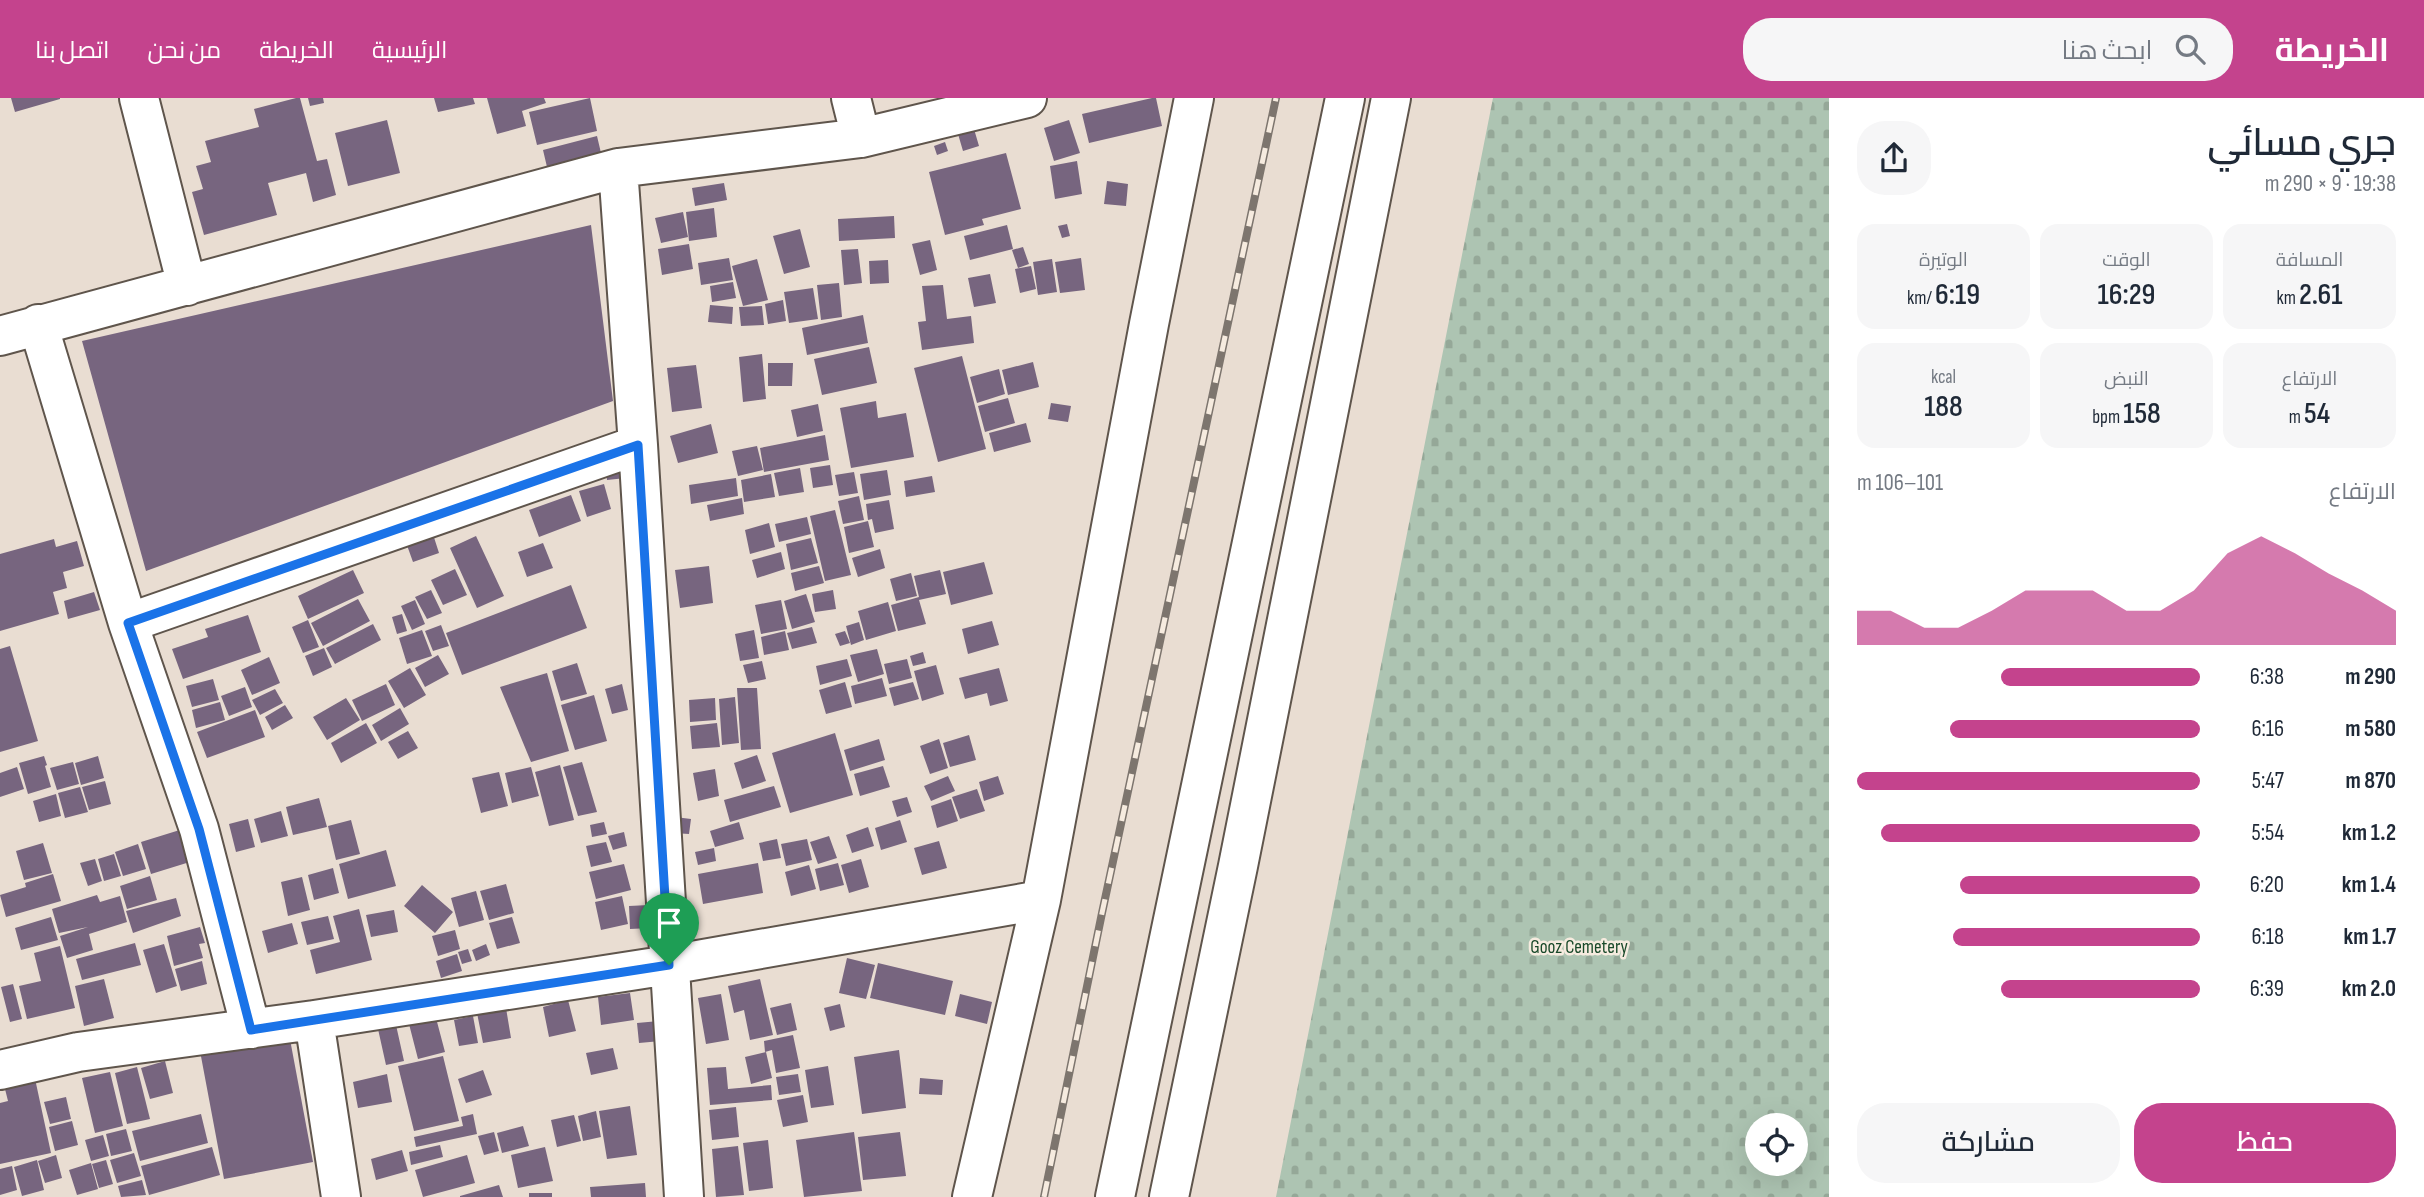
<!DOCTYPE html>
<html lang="ar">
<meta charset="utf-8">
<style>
body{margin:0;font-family:"Sofia Sans Condensed",Cairo,sans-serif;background:#f6f6f7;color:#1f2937;direction:rtl;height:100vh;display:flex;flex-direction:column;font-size:26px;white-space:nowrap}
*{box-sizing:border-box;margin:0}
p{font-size:23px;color:#747a83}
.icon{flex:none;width:38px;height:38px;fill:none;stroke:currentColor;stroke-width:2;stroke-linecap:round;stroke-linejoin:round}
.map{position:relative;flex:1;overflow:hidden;direction:ltr}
.side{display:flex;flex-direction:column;background:#fff;width:595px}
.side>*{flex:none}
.buttons{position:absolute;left:1745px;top:1015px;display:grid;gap:14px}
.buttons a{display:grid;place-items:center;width:63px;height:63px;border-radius:50%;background:#fff;box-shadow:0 7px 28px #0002;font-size:35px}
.pin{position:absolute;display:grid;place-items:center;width:60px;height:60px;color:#fff;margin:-72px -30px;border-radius:50% 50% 50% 0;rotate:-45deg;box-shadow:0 0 7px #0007}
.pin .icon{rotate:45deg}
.round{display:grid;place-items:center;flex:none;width:74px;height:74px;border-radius:28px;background:#f6f6f7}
.head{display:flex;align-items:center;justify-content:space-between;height:119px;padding:0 28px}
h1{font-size:38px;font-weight:600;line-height:52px}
.figures{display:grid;grid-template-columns:repeat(3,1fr);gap:10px;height:119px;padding:7px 28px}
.figures div{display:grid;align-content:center;border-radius:18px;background:#f6f6f7;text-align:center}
.figures b{font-size:30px;font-weight:600}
.figures small{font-size:19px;font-weight:400}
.figures p{font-size:19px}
.chart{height:196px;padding:14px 28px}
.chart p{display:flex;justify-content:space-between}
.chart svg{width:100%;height:126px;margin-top:7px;fill:#c4438d;opacity:.7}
.cta{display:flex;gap:14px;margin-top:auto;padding:14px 28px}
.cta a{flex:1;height:80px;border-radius:28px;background:#c4438d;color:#fff;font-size:28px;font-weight:600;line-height:80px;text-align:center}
.cta a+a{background:#f6f6f7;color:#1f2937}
ul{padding:0 28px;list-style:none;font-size:23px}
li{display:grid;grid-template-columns:112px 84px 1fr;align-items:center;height:52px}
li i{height:18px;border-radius:9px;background:#c4438d}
header{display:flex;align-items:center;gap:42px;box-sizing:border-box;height:98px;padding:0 35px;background:#c4438d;color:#fff}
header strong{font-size:33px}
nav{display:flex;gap:38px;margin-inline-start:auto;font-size:24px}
.search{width:490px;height:63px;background:#f6f6f7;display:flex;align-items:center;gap:18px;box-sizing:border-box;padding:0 24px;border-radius:28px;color:#747a83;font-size:26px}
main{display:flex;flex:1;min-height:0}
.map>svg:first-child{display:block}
.cemetery{fill:url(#cemetery-stones);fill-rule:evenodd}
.building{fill:#77657f}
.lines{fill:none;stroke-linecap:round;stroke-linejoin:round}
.minor-casing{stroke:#5f554c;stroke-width:42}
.secondary-casing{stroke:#5f554c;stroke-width:42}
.minor{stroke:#fff;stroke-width:38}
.secondary{stroke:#fff;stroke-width:38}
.rail-casing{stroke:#7d756e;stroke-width:8}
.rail{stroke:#f6ebdf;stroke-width:5;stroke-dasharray:16;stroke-linecap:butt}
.route-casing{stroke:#fff;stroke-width:14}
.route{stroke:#1a73e8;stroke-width:9}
.labels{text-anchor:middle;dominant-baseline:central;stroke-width:5;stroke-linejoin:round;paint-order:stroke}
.park-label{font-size:19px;fill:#19492a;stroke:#f6ebdf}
</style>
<header>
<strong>الخريطة</strong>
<div class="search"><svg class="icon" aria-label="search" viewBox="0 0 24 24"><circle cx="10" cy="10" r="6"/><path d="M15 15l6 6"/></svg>ابحث هنا</div>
<nav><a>الرئيسية</a><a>الخريطة</a><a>من نحن</a><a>اتصل بنا</a></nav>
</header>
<main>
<section class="side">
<div class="head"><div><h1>جري مسائي</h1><p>19:38 · 9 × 290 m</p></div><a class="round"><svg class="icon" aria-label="share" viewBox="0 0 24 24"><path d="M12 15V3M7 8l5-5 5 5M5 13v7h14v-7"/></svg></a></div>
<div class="figures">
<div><p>المسافة</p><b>2.61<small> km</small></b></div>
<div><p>الوقت</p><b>16:29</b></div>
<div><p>الوتيرة</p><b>6:19<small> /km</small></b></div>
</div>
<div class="figures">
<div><p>الارتفاع</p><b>54<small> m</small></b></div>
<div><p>النبض</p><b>158<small> bpm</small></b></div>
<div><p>kcal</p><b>188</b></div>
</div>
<div class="chart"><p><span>الارتفاع</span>101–106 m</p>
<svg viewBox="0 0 160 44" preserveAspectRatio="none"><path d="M0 44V32L10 32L20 38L30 38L40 32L50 25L60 25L70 25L80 32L90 32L100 25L110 12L120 6L130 12L140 19L150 25L160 32V44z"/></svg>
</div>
<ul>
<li><b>290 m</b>6:38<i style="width:58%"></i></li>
<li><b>580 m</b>6:16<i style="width:73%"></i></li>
<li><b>870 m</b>5:47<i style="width:100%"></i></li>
<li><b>1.2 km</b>5:54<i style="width:93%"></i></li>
<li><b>1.4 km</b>6:20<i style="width:70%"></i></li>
<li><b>1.7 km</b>6:18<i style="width:72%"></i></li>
<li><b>2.0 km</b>6:39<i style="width:58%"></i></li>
</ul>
<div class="cta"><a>حفظ</a><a>مشاركة</a></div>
</section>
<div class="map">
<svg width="1829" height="1099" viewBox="0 0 1829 1099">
<defs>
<pattern id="cemetery-stones" width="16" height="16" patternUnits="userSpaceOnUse" patternTransform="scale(1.75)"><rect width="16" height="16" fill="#adc4b2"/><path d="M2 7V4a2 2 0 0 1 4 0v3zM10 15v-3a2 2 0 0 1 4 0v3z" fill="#95a898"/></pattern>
</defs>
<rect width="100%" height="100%" fill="#e9ddd2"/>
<path class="cemetery" d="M1493 0H1829V1099H1276ZM1757 1027H1796V1066H1757Z"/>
<path class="building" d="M11 0H60V1L15 14Z
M296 0H300L317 63 327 61 336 97 313 104 306 75 268 85 277 117 204 137 192 94 203 91 196 68 211 64 205 43 259 29 254 11Z
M308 0H323L324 5 310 8Z
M434 0H473L475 6 438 14Z
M487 0H544L546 5 522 13 526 28 497 36Z
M590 0 597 33 537 47 529 14Z
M1152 0H1156L1162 28 1089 45 1082 16Z
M387 22 400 75 348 88 335 35Z
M1069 22 1080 55 1054 63 1044 30Z
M974 31 979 48 963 53 958 36Z
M597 38 601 55 547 69 543 52Z
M945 44 948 53 937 57 934 48Z
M1006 55 1021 111 982 121 984 127 945 137 929 74Z
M1077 63 1082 96 1055 101 1050 68Z
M1107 83 1128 86 1126 108 1104 106Z
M724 85 727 102 695 108 692 90Z
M714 110 717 139 689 143 686 114Z
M683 114 688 139 661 145 655 120Z
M894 118 895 140 839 143 838 121Z
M1067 126 1070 138 1062 140 1058 128Z
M591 127 613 303 146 473 82 243Z
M1007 127 1013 151 970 162 964 138Z
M800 131 810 169 784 176 773 138Z
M930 142 937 172 920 177 912 146Z
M689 146 693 171 662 177 658 151Z
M1023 149 1029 166 1018 170 1012 152Z
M858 151 862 185 844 187 841 152Z
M729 160 733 182 701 187 698 165Z
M1081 160 1085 192 1060 195 1055 164Z
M757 161 768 202 743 208 732 168Z
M1052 161 1057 194 1038 197 1033 164Z
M888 162 889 185 870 186 869 163Z
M1031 168 1036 191 1020 195 1015 171Z
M990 176 996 205 974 209 968 180Z
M733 184 736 200 712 204 710 188Z
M839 185 842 219 821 222 817 187Z
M943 187 947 221 971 218 974 245 922 252 918 224 926 223 922 188Z
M813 190 818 221 789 225 784 194Z
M783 202 786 223 768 226 765 206Z
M710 207 733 209 732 226 708 224Z
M762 208 764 227 741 228 739 209Z
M863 217 868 245 807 257 802 230Z
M869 249 877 285 822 297 814 261Z
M762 256 766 301 743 304 739 259Z
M962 258 986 351 938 364 914 270Z
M1033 264 1039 289 1008 297 1002 272Z
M768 265H793L792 288H768Z
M696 267 702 310 672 314 667 270Z
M999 271 1005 296 977 305 970 279Z
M1008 300 1015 325 985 334 978 308Z
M876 303 878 320 906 315 914 359 851 370 840 310Z
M1051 305 1071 308 1068 324 1048 321Z
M818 306 823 333 797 339 791 312Z
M1026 325 1031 344 994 354 989 335Z
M711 326 718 355 678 365 670 338Z
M825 337 829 362 764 374 760 350Z
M757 348 763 372 738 378 732 353Z
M830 367 833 387 813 390 810 370Z
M626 369V380L607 382 606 372Z
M800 370 804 394 779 398 774 375Z
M887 372 891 397 864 402 860 376Z
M854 374 858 395 839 398 835 377Z
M771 376 775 399 744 404 741 382Z
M932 378 935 394 906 399 904 383Z
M736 380 738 398 691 406 689 387Z
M604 386 611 411 587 419 579 393Z
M571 397 581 423 539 439 529 412Z
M859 398 864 422 843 426 838 403Z
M742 400 744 416 710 423 707 407Z
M889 402 894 431 875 435 872 421 868 422 866 406Z
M835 412 851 477 825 483 810 418Z
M807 419 811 436 779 444 775 426Z
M868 423 874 449 849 455 844 429Z
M769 425 775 449 750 456 745 432Z
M431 430 439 455 413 464 404 439Z
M476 438 504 498 477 510 450 450Z
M811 440 818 465 791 472 786 446Z
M54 441 56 449 77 443 84 468 63 474 67 490 53 494 59 516 0 533V456Z
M543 445 553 470 527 479 518 454Z
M880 451 885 470 858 479 852 460Z
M781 454 785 471 757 480 752 462Z
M984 464 993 496 951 507 943 474Z
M709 468 713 505 680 510 675 472Z
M819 468 824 485 795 493 791 475Z
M455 471 467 497 443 507 431 482Z
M353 472 364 495 308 521 298 498Z
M940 472 946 496 919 502 926 526 898 533 891 507 919 499 914 478Z
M911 475 917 498 896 503 890 481Z
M571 487 587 530 462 577 446 535Z
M431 492 442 515 427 521 415 499Z
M833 492 836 511 815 514 812 496Z
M94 494 100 512 68 521 64 503Z
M806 496 815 524 792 531 784 503Z
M358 501 370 523 323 548 311 525Z
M415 502 425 526 412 532 401 508Z
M781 502 787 531 761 536 755 507Z
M888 504 896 533 866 542 858 513Z
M402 516 407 533 397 536 392 519Z
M248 517 261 554 183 581 172 551 208 539 205 531Z
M308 522 319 549 303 555 292 529Z
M992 523 999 547 968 556 962 531Z
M859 524 864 542 851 547 846 528Z
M373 526 381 542 335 566 326 550Z
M441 527 449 548 433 553 425 533Z
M812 529 817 545 792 551 787 535Z
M422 532 432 558 407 566 399 540Z
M754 532 759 560 740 563 735 536Z
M785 533 789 552 764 557 761 539Z
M845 533 850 545 840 548 835 536Z
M10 548 38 643 0 654V551Z
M324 550 332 569 313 578 305 558Z
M877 551 884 576 858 584 850 557Z
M923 554 926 565 913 568 910 558Z
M438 557 449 576 425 589 415 570Z
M269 559 280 585 252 597 241 572Z
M847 561 852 578 820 587 816 568Z
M907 561 912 580 889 586 884 566Z
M762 563 766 581 748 585 743 567Z
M577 565 587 596 561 603 552 573Z
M936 567 944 596 922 603 914 573Z
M410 570 426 597 404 610 388 583Z
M999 570 1008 603 990 608 987 595 965 601 959 580Z
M547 575 569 653 531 664 500 589Z
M882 580 887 598 855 606 851 588Z
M213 581 219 602 192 609 186 588Z
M845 584 852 609 826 616 819 592Z
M913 584 919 601 894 608 889 590Z
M386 586 395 607 362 623 352 602Z
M622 586 628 612 612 616 605 591Z
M245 589 252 609 229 618 221 598Z
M737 590H757L761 651 741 652Z
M275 591 283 605 260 617 252 602Z
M594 597 607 643 575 652 561 607Z
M735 599 739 645 722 647 719 601Z
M346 600 360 622 327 642 313 619Z
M715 600 716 622 690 624 689 602Z
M220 604 225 622 196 630 192 612Z
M285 607 293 620 272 632 265 619Z
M400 610 409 626 381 643 372 627Z
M255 612 265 639 207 660 197 634Z
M366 625 377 645 341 665 331 645Z
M717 625 720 649 692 651 690 628Z
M408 633 418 650 398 661 388 644Z
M835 635 853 697 790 715 772 655Z
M969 637 976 662 950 669 943 645Z
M879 641 885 662 850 673 844 652Z
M939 641 948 670 930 676 920 648Z
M757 657 766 683 742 691 734 665Z
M44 658 47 667 45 668 51 689 28 696 19 665Z
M98 658 104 680 81 687 75 665Z
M73 664 79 686 57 692 50 670Z
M582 664 597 714 578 718 563 669Z
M560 667 574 722 549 728 535 674Z
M883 668 890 689 860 698 854 676Z
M17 669 24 691 0 699V675Z
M531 669 539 698 512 705 505 675Z
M715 671 719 698 698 703 693 675Z
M499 674 508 708 481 715 472 680Z
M948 678 955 693 931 703 924 688Z
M998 678 1004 696 984 703 979 684Z
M105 683 111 706 89 712 82 689Z
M774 688 781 709 730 724 724 702Z
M80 689 88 714 65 720 58 695Z
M977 691 985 713 960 721 952 699Z
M56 696 61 718 39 724 33 703Z
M907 699 912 714 897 719 892 703Z
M319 700 327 729 293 737 286 709Z
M951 701 958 723 937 730 931 708Z
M281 713 288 738 261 745 254 721Z
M675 719 691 721 689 736 673 735Z
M248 721 255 749 236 754 229 726Z
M351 722 360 756 336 762 328 728Z
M900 722 907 744 881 752 875 730Z
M604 724 607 736 592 739 590 727Z
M739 724 744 741 715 749 710 733Z
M868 729 874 748 852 755 846 737Z
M183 731 193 763 151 776 141 744Z
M624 734 627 748 613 752 608 738Z
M829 738 837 760 818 766 810 744Z
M777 741 781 760 763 763 759 745Z
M807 741 812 762 786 768 781 746Z
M939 743 947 770 922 777 914 750Z
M606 744 612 764 591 769 586 748Z
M43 745 52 775 24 782 16 753Z
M138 746 146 771 123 778 115 754Z
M714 750 716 763 698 767 695 754Z
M386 752 396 788 348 801 339 766Z
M114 756 121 778 104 783 98 761Z
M95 761 102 783 88 788 80 765Z
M861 761 869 789 849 795 841 767Z
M758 765 763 795 703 806 698 776Z
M838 765 844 787 820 793 815 771Z
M624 766 631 792 596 801 589 774Z
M809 767 816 791 791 798 785 774Z
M333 770 339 795 314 802 308 777Z
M53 776 61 803 6 819 0 797 26 789 25 785Z
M150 778 157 802 127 811 120 788Z
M302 779 310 812 288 818 281 784Z
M506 786 514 815 489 822 480 793Z
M422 787 453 814 435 835 404 808Z
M476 793 484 822 459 829 451 800Z
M97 797 100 804 120 798 127 824 89 836 93 852 67 860 60 838 88 829 59 835 52 811Z
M622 798 628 826 601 832 595 804Z
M176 800 181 818 133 835 126 813Z
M649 807 650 830 630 831 629 808Z
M359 811 372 862 316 876 310 852 340 844 333 818Z
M394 812 398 834 371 839 366 817Z
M328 818 334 841 307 847 301 824Z
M51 819 58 842 21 852 15 830Z
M512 819 520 845 497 851 489 825Z
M292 825 298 846 268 855 262 833Z
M200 829 205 845 199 846 203 860 174 868 167 838Z
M455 832 460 851 438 858 432 838Z
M135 845 141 867 82 882 76 861Z
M164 846 177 888 156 895 143 852Z
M486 846 490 857 476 863 472 852Z
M60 848 75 910 27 921 19 888 41 883 34 855Z
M468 851 472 863 462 866 458 854Z
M457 856 462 873 441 880 436 863Z
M847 860 875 867 866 901 839 895Z
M202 863 207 886 181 893 175 871Z
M878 865 953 883 945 917 870 900Z
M104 881 114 920 84 928 75 888Z
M760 881 773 937 750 942 744 912 734 915 728 888Z
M13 886 22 921 10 924 1 889Z
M630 895 634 922 601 927 598 899Z
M721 896 729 942 706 946 698 900Z
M960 896 992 904 987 926 955 918Z
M568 902 576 933 549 939 543 909Z
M791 905 797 932 777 937 770 910Z
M840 906 845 929 830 933 824 910Z
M506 910 511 940 483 945 477 915Z
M473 918 478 945 459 948 454 922Z
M436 920 445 954 418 961 409 926Z
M659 923 661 943 639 945 637 925Z
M396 927 404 963 386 967 378 931Z
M289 936 313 1064 224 1081 200 953Z
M793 937 800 970 776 975 772 952 765 954 764 943Z
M613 950 618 971 591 977 586 955Z
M899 952 906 1010 862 1016 854 959Z
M766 954 772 980 751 986 745 959Z
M443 958 459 1023 414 1033 398 968Z
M165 963 173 995 150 1001 141 970Z
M828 968 834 1007 811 1010 805 972Z
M137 969 150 1021 127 1026 115 975Z
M726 969 728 991 771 987 772 1002 710 1007 707 970Z
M483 972 492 997 466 1005 458 981Z
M110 974 123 1028 95 1035 82 980Z
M34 976 51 1055 0 1066V1005L8 1003 3 983Z
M387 976 392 1004 358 1010 353 984Z
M798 976 801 994 779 997 776 979Z
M920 980 943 982 942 997 919 996Z
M803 997 808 1024 783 1029 777 1002Z
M66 999 71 1021 50 1026 44 1004Z
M630 1008 637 1057 607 1061 599 1013Z
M736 1009 739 1039 712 1042 709 1012Z
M596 1013 601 1039 583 1043 578 1018Z
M201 1016 208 1045 140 1063 132 1033Z
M473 1016 477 1036 416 1049 414 1039 463 1028 461 1019Z
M574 1017 581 1043 557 1049 551 1022Z
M72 1023 78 1047 55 1053 49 1029Z
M523 1028 529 1048 502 1055 497 1035Z
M126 1031 132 1053 111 1058 106 1036Z
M494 1034 499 1053 484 1057 478 1038Z
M854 1034 862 1093 804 1099 796 1042Z
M900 1034 906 1078 863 1082 858 1039Z
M103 1037 109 1058 91 1063 85 1042Z
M768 1042 773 1090 749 1093 743 1045Z
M440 1047 443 1059 411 1067 409 1054Z
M738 1048 744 1097 716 1099 712 1051Z
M212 1049 220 1077 149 1097 141 1068Z
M545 1049 553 1083 518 1090 511 1057Z
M402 1052 408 1073 376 1082 371 1061Z
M134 1055 141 1078 117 1085 110 1062Z
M56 1057 62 1080 45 1085 38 1063Z
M467 1057 475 1085 423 1099 415 1072Z
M37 1062 44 1092 22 1098 14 1069Z
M106 1062 113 1086 99 1090 92 1066Z
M91 1065 98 1091 77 1097 69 1072Z
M12 1068 17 1092 0 1097V1071Z
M142 1082 146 1097 121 1099 118 1088Z
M645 1085 646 1099H591L590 1089Z
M499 1087 503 1099H460V1098Z
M529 1095H552V1099H529Z"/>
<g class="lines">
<defs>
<path id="minor" d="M139 0 187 188
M851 0 861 40
M618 70 638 347 684 1099
M38 226 128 525 199 731 251 931
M0 238 618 70 861 40 1027 0
M128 525 638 347
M314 922 341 1099
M0 972 78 954 314 922 669 867 1041 802
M972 1099 1041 802 1149 226 1194 0"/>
<path id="secondary" d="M1115 1099 1345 0
M1169 1099 1238 768 1391 0"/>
</defs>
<use href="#minor" class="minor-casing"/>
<use href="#secondary" class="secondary-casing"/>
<use href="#minor" class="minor"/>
<use href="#secondary" class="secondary"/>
<defs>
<path id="rail" d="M1044 1099 1102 815 1276 0"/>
</defs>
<use href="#rail" class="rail-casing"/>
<use href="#rail" class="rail"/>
</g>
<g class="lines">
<defs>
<path id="route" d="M638 347 669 867 251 932 199 731 128 525Z"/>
</defs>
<use href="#route" class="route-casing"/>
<use href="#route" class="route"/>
</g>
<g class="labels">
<g class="park-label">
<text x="1579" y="849">Gooz Cemetery</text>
</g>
</g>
</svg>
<div class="buttons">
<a><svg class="icon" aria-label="locate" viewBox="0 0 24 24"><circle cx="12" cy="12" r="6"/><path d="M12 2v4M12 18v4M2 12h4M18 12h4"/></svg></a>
</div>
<div class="pin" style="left:669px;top:867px;background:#1e9e55"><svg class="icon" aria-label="arrive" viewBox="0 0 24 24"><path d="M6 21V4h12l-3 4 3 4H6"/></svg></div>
</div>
</main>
